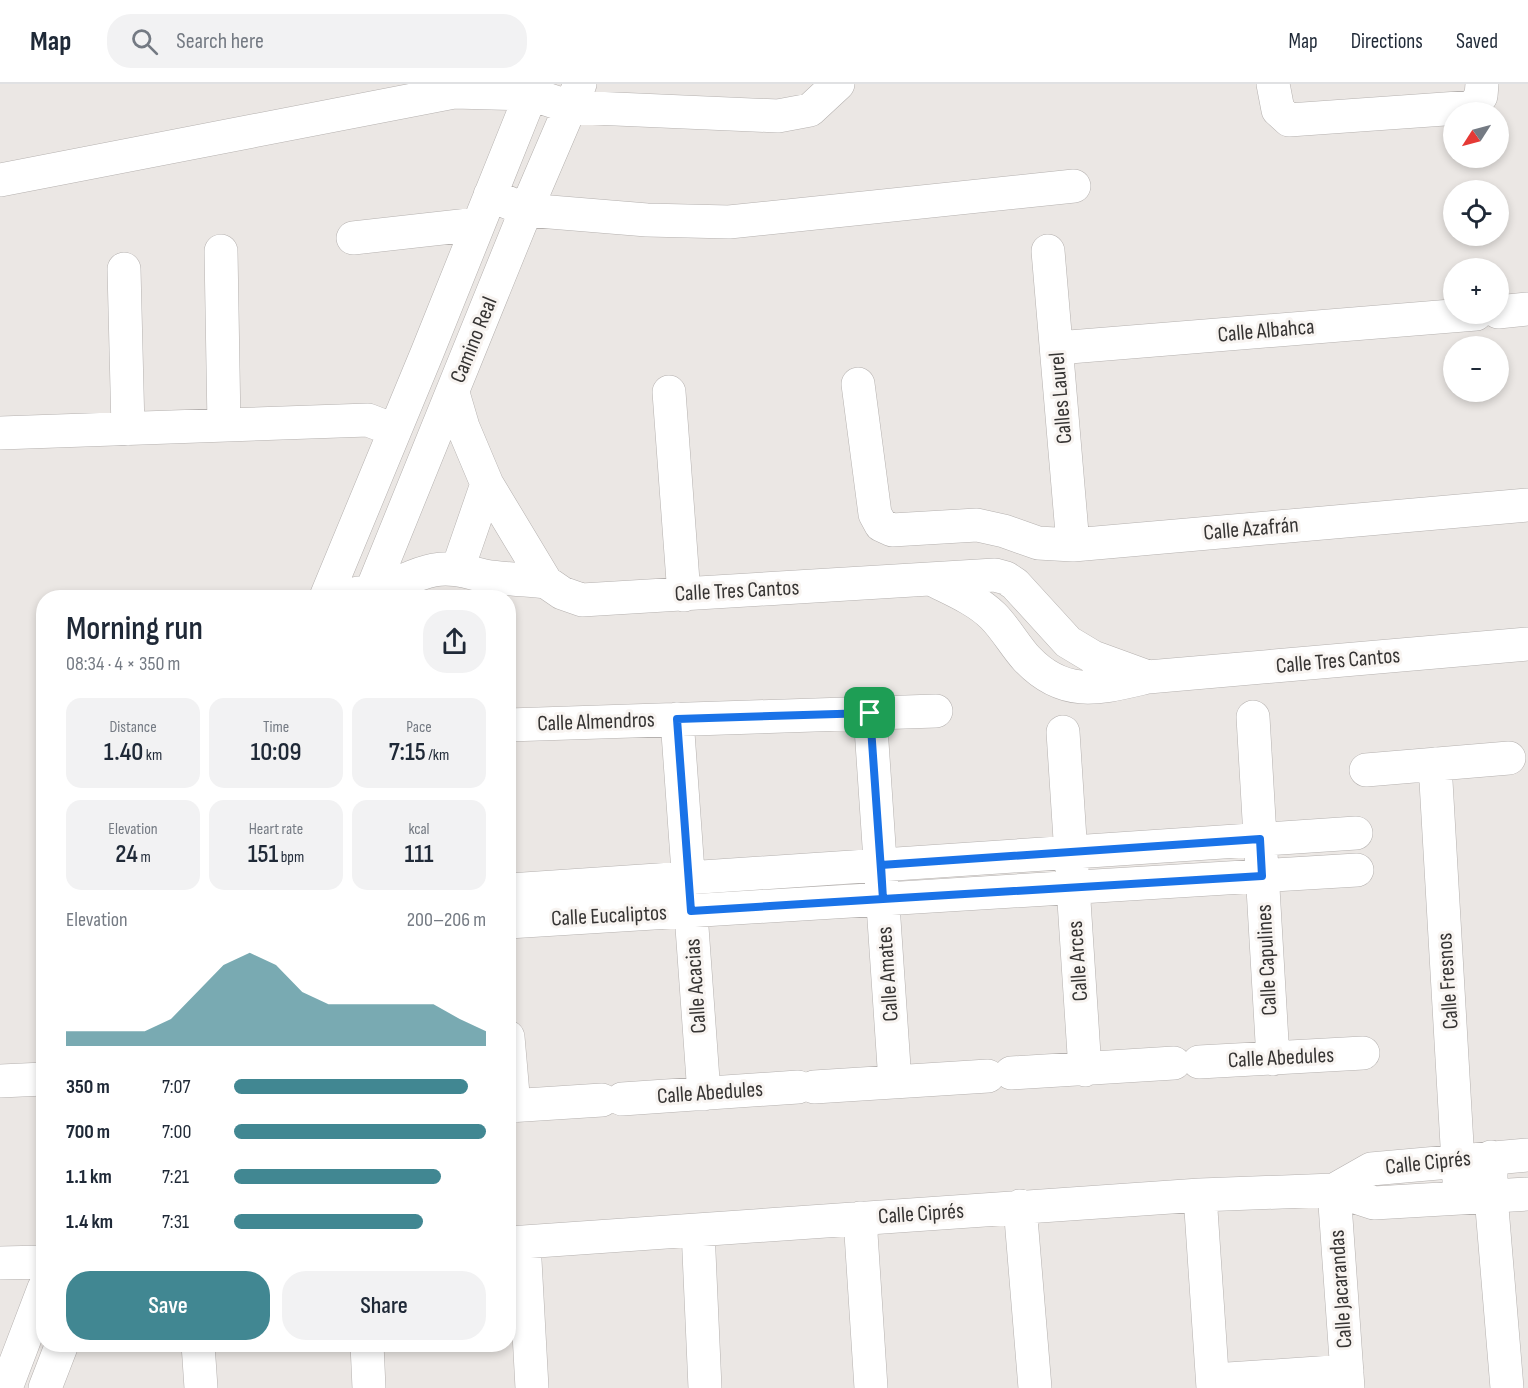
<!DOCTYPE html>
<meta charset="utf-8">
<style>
body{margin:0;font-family:"Sofia Sans Condensed",sans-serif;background:#f2f2f3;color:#1f2937;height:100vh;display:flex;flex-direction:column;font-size:22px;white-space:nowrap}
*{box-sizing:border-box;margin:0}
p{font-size:20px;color:#747a83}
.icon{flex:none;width:33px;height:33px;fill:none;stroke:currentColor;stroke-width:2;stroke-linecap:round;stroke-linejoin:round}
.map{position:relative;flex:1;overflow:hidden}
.side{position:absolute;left:36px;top:506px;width:480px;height:762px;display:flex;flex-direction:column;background:#fff;border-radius:24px;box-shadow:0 3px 9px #0003}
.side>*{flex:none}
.needle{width:39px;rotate:234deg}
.tools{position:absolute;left:1443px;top:18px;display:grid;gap:12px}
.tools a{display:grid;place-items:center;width:66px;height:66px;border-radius:50%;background:#fff;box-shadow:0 3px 9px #0003;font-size:30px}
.pin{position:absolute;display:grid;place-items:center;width:51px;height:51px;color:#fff;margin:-26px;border-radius:12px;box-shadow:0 3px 9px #0006}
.round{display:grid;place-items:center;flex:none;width:63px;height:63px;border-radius:24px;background:#f2f2f3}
.overview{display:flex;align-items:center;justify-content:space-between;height:102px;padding:0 30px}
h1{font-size:33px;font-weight:600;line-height:45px}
.figures{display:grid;grid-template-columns:repeat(3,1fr);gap:9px;height:102px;padding:6px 30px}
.figures div{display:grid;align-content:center;border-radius:15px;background:#f2f2f3;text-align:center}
.figures b{font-size:26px;font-weight:600}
.figures small{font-size:16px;font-weight:400}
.figures p{font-size:16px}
.chart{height:168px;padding:12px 30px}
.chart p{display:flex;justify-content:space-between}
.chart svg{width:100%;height:108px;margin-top:6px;fill:#418792;opacity:.7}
.primary-button{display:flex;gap:12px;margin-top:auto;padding:12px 30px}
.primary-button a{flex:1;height:69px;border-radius:24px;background:#418792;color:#fff;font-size:24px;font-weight:600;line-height:69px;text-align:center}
.primary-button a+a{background:#f2f2f3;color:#1f2937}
ul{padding:0 30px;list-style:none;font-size:20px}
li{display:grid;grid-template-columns:96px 72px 1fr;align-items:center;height:45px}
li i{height:15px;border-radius:8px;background:#418792}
header{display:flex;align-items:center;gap:36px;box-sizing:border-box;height:84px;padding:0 30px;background:#fff;border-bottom:2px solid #e0e1e3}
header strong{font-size:28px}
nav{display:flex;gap:33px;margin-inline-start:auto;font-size:21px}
.search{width:420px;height:54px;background:#f2f2f3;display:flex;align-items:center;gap:15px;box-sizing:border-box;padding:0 21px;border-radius:24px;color:#747a83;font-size:22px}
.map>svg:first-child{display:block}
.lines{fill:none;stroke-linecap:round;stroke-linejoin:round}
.minor-casing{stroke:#b5b1af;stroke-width:34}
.minor{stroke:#fff;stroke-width:33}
.route-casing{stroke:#fff;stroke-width:12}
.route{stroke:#1a73e8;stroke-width:8}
.labels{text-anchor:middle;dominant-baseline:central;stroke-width:6;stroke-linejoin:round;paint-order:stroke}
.street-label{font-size:22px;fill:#363433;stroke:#f8f4f1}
</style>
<header>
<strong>Map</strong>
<div class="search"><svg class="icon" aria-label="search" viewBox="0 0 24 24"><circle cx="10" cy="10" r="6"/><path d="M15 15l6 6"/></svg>Search here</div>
<nav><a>Map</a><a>Directions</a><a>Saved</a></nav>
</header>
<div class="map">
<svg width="1528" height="1304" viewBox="0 0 1528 1304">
<rect width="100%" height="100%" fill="#ebe7e4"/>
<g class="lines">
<defs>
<path id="minor" d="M1273 0 1278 26 1289 36 1473 23 1481 12 1482 0
M0 96 454 8 531 10 570 23 778 32 810 26 838 0
M490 111 526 126 647 136 729 138 1074 102
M353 154 478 140
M221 167 224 341
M1048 167 1073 461
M124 185 128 345
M1498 228 1528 225
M1057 264 1476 230
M858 300 875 430 881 441 892 446 977 441 1004 447 1038 459 1073 461 1528 421
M669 308 684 511
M453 309 463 343 487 400 546 498 562 509 582 516 995 491 1006 494 1015 500 1068 558 1093 573 1148 593
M0 349 368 336 394 346
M458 484 487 400
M933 496C953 506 977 516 993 532 1006 545 1015 562 1027 575 1065 615 1100 604 1148 593L1528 560
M358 509C387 509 407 491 434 486 453 483 467 488 485 492 505 495 526 496 546 498
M326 513 427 269 535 0
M369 513 526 126 580 0
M870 629 895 998
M1253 633 1273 975
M677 635 704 1010
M508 641 936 627
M1063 648 1085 986
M1435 680 1460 1113
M1366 686 1509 674
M508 806 1356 749
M508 838 1357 786
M508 953 514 1022
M1199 978 1363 969
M1011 989 1174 979
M0 997 44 995
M814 1003 988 992
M622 1015 798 1003
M508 1022 602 1016
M1491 1073V1112L1507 1304
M1334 1106 1371 1085 1528 1071
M1334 1106 1348 1304
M1200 1111 1213 1304
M1020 1122 1035 1304
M860 1134 871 1304
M698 1146 705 1304
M524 1158 532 1304
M508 1159 1200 1111 1334 1106 1374 1119 1528 1110
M0 1179 44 1178
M198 1260 201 1304
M367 1260 369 1304
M1213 1296 1347 1287
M6 1304 44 1204
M45 1304 62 1260"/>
</defs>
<use href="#minor" class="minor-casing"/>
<use href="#minor" class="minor"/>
</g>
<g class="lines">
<defs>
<path id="route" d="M870 629 677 635 691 827 883 815 881 781 1260 755 1262 792 883 815 870 629"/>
</defs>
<use href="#route" class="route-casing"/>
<use href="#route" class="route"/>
</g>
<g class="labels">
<g class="street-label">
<text transform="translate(1266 247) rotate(-5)">Calle Albahca</text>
<text transform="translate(474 256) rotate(-68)">Camino Real</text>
<text transform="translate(1061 314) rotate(-95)">Calles Laurel</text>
<text transform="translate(1251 445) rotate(-5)">Calle Azafrán</text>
<text transform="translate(737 507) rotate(-3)">Calle Tres Cantos</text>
<text transform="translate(1338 577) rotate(-5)">Calle Tres Cantos</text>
<text transform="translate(596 638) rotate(-2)">Calle Almendros</text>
<text transform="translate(609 832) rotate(-3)">Calle Eucaliptos</text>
<text transform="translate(1267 876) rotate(-93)">Calle Capulines</text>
<text transform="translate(1078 877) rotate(-94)">Calle Arces</text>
<text transform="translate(888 890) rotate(-94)">Calle Amates</text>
<text transform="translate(1448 897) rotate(-94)">Calle Fresnos</text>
<text transform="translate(696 902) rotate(-94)">Calle Acacias</text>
<text transform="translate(1281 974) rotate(-3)">Calle Abedules</text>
<text transform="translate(710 1009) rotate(-4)">Calle Abedules</text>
<text transform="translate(1428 1079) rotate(-6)">Calle Ciprés</text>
<text transform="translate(921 1130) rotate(-4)">Calle Ciprés</text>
<text transform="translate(1341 1205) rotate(-94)">Calle Jacarandas</text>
</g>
</g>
</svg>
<div class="tools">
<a><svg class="needle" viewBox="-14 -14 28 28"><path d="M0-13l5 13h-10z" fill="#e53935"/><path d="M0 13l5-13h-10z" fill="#747a83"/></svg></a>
<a><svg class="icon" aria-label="locate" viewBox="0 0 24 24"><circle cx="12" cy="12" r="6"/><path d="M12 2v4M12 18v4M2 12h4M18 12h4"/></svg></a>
<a>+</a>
<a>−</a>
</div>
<div class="pin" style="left:870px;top:629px;background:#1e9e55"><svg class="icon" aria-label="arrive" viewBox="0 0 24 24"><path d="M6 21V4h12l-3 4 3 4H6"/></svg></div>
<section class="side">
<div class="overview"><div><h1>Morning run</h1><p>08:34 · 4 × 350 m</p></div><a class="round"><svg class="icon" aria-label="share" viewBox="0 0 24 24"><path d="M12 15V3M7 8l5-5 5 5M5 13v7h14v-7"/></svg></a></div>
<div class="figures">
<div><p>Distance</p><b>1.40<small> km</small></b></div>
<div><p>Time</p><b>10:09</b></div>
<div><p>Pace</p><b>7:15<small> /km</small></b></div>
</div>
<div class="figures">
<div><p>Elevation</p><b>24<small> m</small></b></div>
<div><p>Heart rate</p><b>151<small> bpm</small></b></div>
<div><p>kcal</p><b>111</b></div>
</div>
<div class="chart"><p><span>Elevation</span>200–206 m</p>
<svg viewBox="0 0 160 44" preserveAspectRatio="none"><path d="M0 44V38L10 38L20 38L30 38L40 33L50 22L60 11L70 6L80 11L90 22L100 27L110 27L120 27L130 27L140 27L150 33L160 38V44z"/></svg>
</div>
<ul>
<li><b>350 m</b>7:07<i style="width:93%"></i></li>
<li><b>700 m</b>7:00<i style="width:100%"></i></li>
<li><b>1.1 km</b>7:21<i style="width:82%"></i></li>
<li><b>1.4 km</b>7:31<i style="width:75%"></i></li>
</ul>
<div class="primary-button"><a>Save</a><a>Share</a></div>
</section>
</div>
